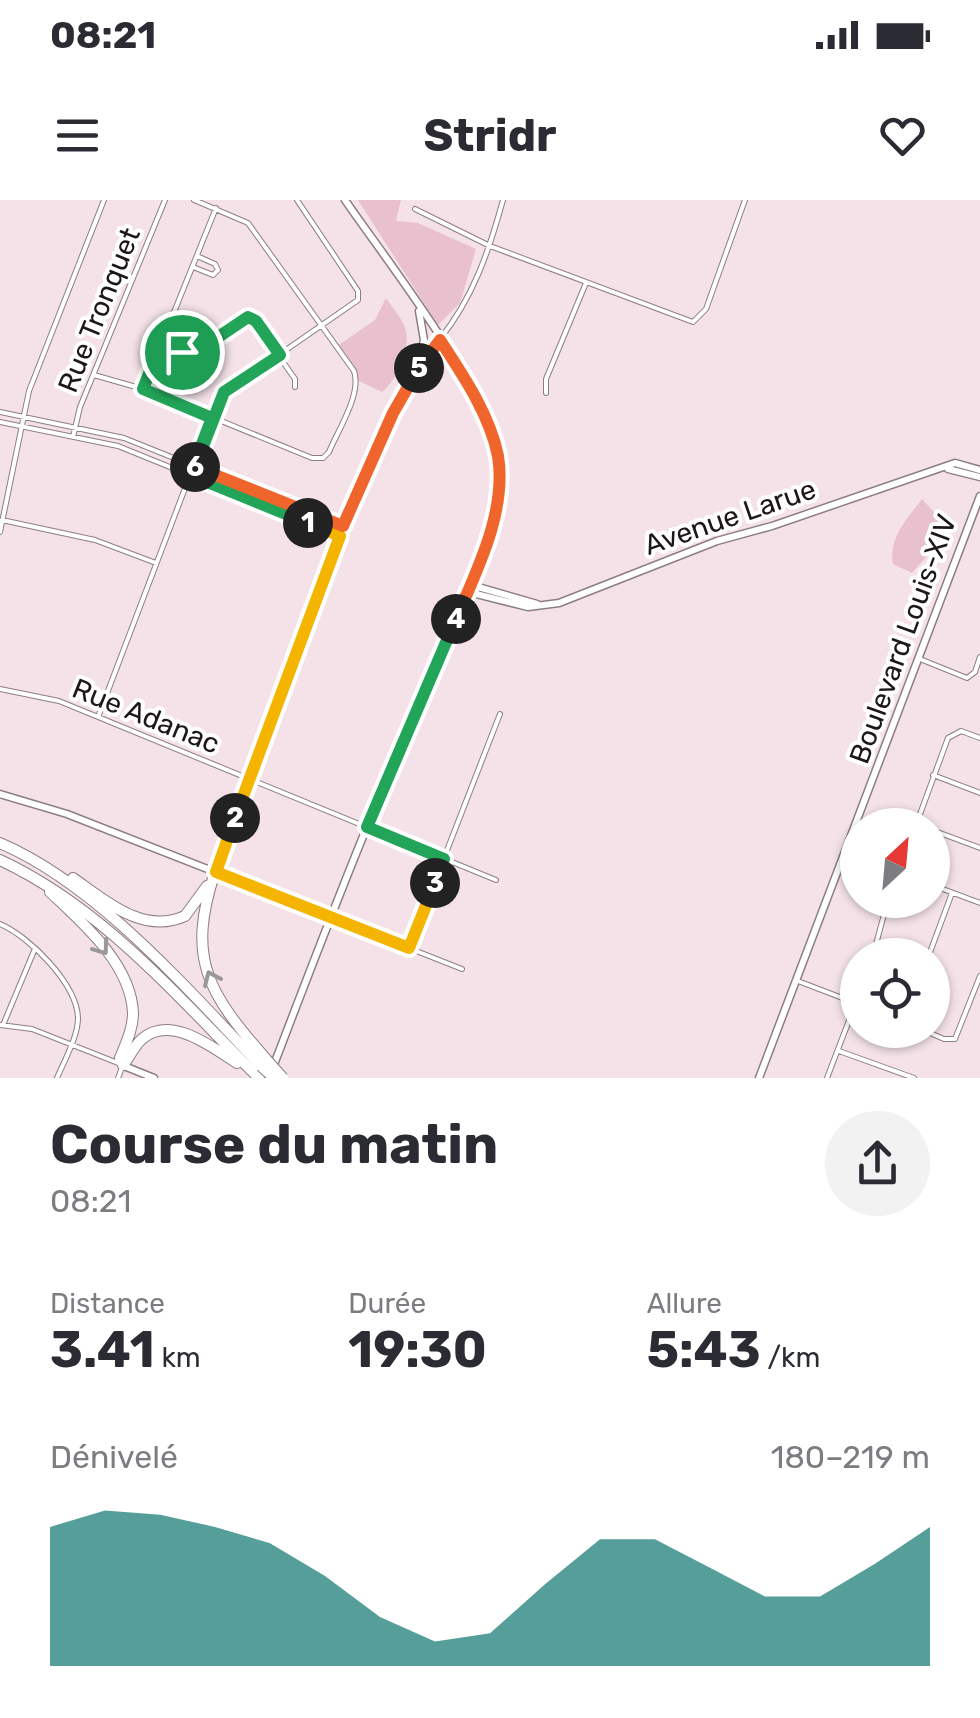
<!DOCTYPE html>
<html lang="fr">
<meta charset="utf-8">
<style>
body{margin:0;font-family:Rubik,sans-serif;background:#f2f2f3;color:#2b2b33;height:100vh;display:flex;flex-direction:column;font-size:38px;white-space:nowrap}
*{box-sizing:border-box;margin:0}
p{font-size:32px;color:#7c7c81}
.icon{flex:none;width:55px;height:55px;fill:none;stroke:currentColor;stroke-width:2;stroke-linecap:round;stroke-linejoin:round}
.map{position:relative;height:878px;overflow:hidden}
.details{display:flex;flex-direction:column;background:#fff;flex:1}
.details>*{flex:none}
.needle{width:65px;rotate:26deg}
.fabs{position:absolute;left:840px;top:608px;display:grid;gap:20px}
.fabs a{display:grid;place-items:center;width:110px;height:110px;border-radius:50%;background:#fff;box-shadow:0 2px 8px #0004;font-size:50px}
.pin{position:absolute;display:grid;place-items:center;width:85px;height:85px;color:#fff;margin:-42px;border:5px solid #fff;border-radius:50%;box-shadow:0 2px 10px #0007}
.km{position:absolute;width:50px;height:50px;margin:-25px;border-radius:50%;background:#222;color:#fff;font-size:28px;line-height:50px;text-align:center}
.round{display:grid;place-items:center;flex:none;width:105px;height:105px;border-radius:52px;background:#f2f2f3}
.headline{display:flex;align-items:center;justify-content:space-between;height:170px;padding:0 50px}
h1{font-size:55px;font-weight:700;line-height:75px}
.stats{display:grid;grid-template-columns:repeat(3,1fr);gap:15px;height:170px;padding:10px 50px}
.stats div{display:grid;align-content:center}
.stats b{font-size:50px;font-weight:700}
.stats small{font-size:28px;font-weight:400}
.stats p{font-size:28px}
.chart{height:280px;padding:20px 50px}
.chart p{display:flex;justify-content:space-between}
.chart svg{width:100%;height:180px;margin-top:10px;fill:#0f766e;opacity:.7}
.status{display:flex;justify-content:space-between;align-items:center;height:70px;padding:0 50px;background:#fff;direction:ltr}
.status svg{height:28px;fill:currentColor}
header{display:flex;justify-content:space-between;align-items:center;height:130px;padding:0 50px;background:#fff;font-size:45px;font-weight:700}
.map>svg:first-child{display:block}
.green{fill:#e9c0cd}
.lines{fill:none;stroke-linecap:round;stroke-linejoin:round}
.street-casing{stroke:#8d7e82;stroke-width:6}
.secondary-casing{stroke:#8d7e82;stroke-width:9}
.highway-casing{stroke:#8d7e82;stroke-width:12}
.street{stroke:#fff;stroke-width:4}
.secondary{stroke:#fff;stroke-width:6}
.highway{stroke:#fff;stroke-width:10}
.highway-bridge-casing{stroke:#8d7e82;stroke-width:12;stroke-linecap:butt}
.highway-bridge{stroke:#fff;stroke-width:10}
.oneway{stroke:#999798}
.split-1-casing{stroke:#fff;stroke-width:20}
.split-2-casing{stroke:#fff;stroke-width:20}
.split-3-casing{stroke:#fff;stroke-width:20}
.split-4-casing{stroke:#fff;stroke-width:20}
.split-5-casing{stroke:#fff;stroke-width:20}
.split-6-casing{stroke:#fff;stroke-width:20}
.split-7-casing{stroke:#fff;stroke-width:20}
.split-1{stroke:#22a559;stroke-width:12}
.split-2{stroke:#f5b400;stroke-width:12}
.split-3{stroke:#f5b400;stroke-width:12}
.split-4{stroke:#22a559;stroke-width:12}
.split-5{stroke:#f0652b;stroke-width:12}
.split-6{stroke:#f0652b;stroke-width:12}
.split-7{stroke:#22a559;stroke-width:12}
.labels{text-anchor:middle;dominant-baseline:central;stroke-width:8;stroke-linejoin:round;paint-order:stroke}
.street-label{font-size:28px;fill:#1d1719;stroke:#fff}
</style>
<div class="status"><b>08:21</b><svg viewBox="0 0 49 12"><path d="M0 12V9h3v3zM5 12V6h3v6zM10 12V3h3v9zM15 12V0h3v12zM26 1h20v11H26zM47 4h2v5h-2z"/></svg></div>
<header><svg class="icon" aria-label="menu" viewBox="0 0 24 24"><path d="M4 6h16M4 12h16M4 18h16"/></svg>Stridr<svg class="icon" aria-label="heart" viewBox="0 0 24 24"><path d="M12 20l-8-8c-3-5 5-10 8-4 3-6 11-1 8 4z"/></svg></header>
<div class="map">
<svg width="980" height="878" viewBox="0 0 980 878">
<rect width="100%" height="100%" fill="#f4e2e8"/>
<path class="green" d="M358 0H401L396 21 418 23 476 49 460 103 438 125Z
M386 98C392 107 400 116 404 125 413 147 398 179 382 192L357 180 336 147 375 120Z
M922 299 945 324 939 342 912 373 893 364C888 338 907 319 922 299Z"/>
<g class="lines">
<defs>
<path id="street" d="M415 9 490 46 693 122 706 109 745 0
M193 67 213 75 218 70 215 64 197 56
M440 139C473 98 489 51 503 0
M161 143C220 169 211 119 252 118L295 179V187
M94 175 143 189 312 258H323L329 252C338 230 362 194 354 171L248 23 194 0
M143 189 216 8
M546 193V179L586 83
M0 212 124 238 343 326
M0 222 118 246 340 336
M73 237 80 207 165 0
M2 320 95 340 156 363
M0 332 29 191 104 0
M920 459 967 478 975 472 980 457
M0 489 59 501 496 680
M98 517 219 199 224 193 358 100V91L297 0
M933 575 980 593
M916 625 948 538 961 531 980 538
M932 630 980 648
M932 685 980 703
M330 717 462 769
M0 724C29 736 77 784 78 818 78 837 64 861 57 878
M409 748 500 514
M873 755 888 700
M929 755 952 693
M798 781 858 804
M0 825 32 829 123 865 118 878
M3 825 34 751
M923 830 944 839H955L980 776
M839 851 914 878
M827 878 858 797"/>
<path id="secondary" d="M418 167 424 140 419 111
M948 269 980 277
M471 385 537 404
M468 392 528 407 559 403 717 341 772 326 955 263 980 270
M0 594 67 614 330 717
M216 671 343 326 399 201 440 139
M124 866 154 878
M273 867C308 776 343 683 381 593 403 539 428 486 450 433 473 379 504 320 498 259 490 191 386 60 345 0
M759 878 980 296"/>
<path id="highway" d="M0 643C98 685 187 789 261 866
M0 660C105 709 178 798 259 878
M215 672C186 759 208 793 266 859
M73 678C106 701 143 735 185 716L207 686
M50 692C83 723 131 764 133 813 133 829 126 843 120 858L123 865
M123 865C130 857 133 847 142 839 170 814 212 847 237 863"/>
</defs>
<use href="#street" class="street-casing"/>
<use href="#secondary" class="secondary-casing"/>
<use href="#highway" class="highway-casing"/>
<use href="#street" class="street"/>
<use href="#secondary" class="secondary"/>
<use href="#highway" class="highway"/>
<defs>
<path id="highway-bridge" d="M266 859 283 878
M261 866 274 878"/>
</defs>
<use href="#highway-bridge" class="highway-bridge-casing"/>
<use href="#highway-bridge" class="highway-bridge"/>
</g>
<defs><path id="oneway-chevron" d="M-2-3.5L2.5 0L-2 3.5" fill="none" stroke-width="1.6" stroke-linecap="round" stroke-linejoin="round" transform="scale(2.5)"/></defs>
<g class="oneway">
<use href="#oneway-chevron" transform="translate(102 748) rotate(54)"/>
<use href="#oneway-chevron" transform="translate(211 778) rotate(-114)"/>
</g>
<g class="lines">
<defs>
<path id="split-1" d="M182 152 161 143 143 189 212 218 190 275 308 323"/>
<path id="split-2" d="M235 618 340 336 308 323"/>
<path id="split-3" d="M235 618 216 672 409 748 435 683"/>
<path id="split-4" d="M435 683 444 659 367 627 456 419"/>
<path id="split-5" d="M419 168 440 140C463 175 490 215 498 256 507 311 477 370 456 419"/>
<path id="split-6" d="M195 267 343 326 393 213 419 168"/>
<path id="split-7" d="M182 152H196L248 117 256 121 280 155 224 192 195 267"/>
</defs>
<use href="#split-1" class="split-1-casing"/>
<use href="#split-2" class="split-2-casing"/>
<use href="#split-3" class="split-3-casing"/>
<use href="#split-4" class="split-4-casing"/>
<use href="#split-5" class="split-5-casing"/>
<use href="#split-6" class="split-6-casing"/>
<use href="#split-7" class="split-7-casing"/>
<use href="#split-1" class="split-1"/>
<use href="#split-2" class="split-2"/>
<use href="#split-3" class="split-3"/>
<use href="#split-4" class="split-4"/>
<use href="#split-5" class="split-5"/>
<use href="#split-6" class="split-6"/>
<use href="#split-7" class="split-7"/>
</g>
<g class="labels">
<g class="street-label">
<text transform="translate(99 110) rotate(-68)">Rue Tronquet</text>
<text transform="translate(730 317) rotate(-19)">Avenue Larue</text>
<text transform="translate(903 439) rotate(-70)">Boulevard Louis-XIV</text>
<text transform="translate(146 516) rotate(22)">Rue Adanac</text>
</g>
</g>
</svg>
<div class="fabs">
<a><svg class="needle" viewBox="-14 -14 28 28"><path d="M0-13l5 13h-10z" fill="#e53935"/><path d="M0 13l5-13h-10z" fill="#7c7c81"/></svg></a>
<a><svg class="icon" aria-label="locate" viewBox="0 0 24 24"><circle cx="12" cy="12" r="6"/><path d="M12 2v4M12 18v4M2 12h4M18 12h4"/></svg></a>
</div>
<div class="pin" style="left:182px;top:152px;background:#1e9e55"><svg class="icon" aria-label="arrive" viewBox="0 0 24 24"><path d="M6 21V4h12l-3 4 3 4H6"/></svg></div>
<b class="km" style="left:308px;top:323px">1</b>
<b class="km" style="left:235px;top:618px">2</b>
<b class="km" style="left:435px;top:683px">3</b>
<b class="km" style="left:456px;top:419px">4</b>
<b class="km" style="left:419px;top:168px">5</b>
<b class="km" style="left:195px;top:267px">6</b>
</div>
<section class="details">
<div class="headline"><div><h1>Course du matin</h1><p>08:21</p></div><a class="round"><svg class="icon" aria-label="share" viewBox="0 0 24 24"><path d="M12 15V3M7 8l5-5 5 5M5 13v7h14v-7"/></svg></a></div>
<div class="stats">
<div><p>Distance</p><b>3.41<small> km</small></b></div>
<div><p>Durée</p><b>19:30</b></div>
<div><p>Allure</p><b>5:43<small> /km</small></b></div>
</div>
<div class="chart"><p><span>Dénivelé</span>180–219 m</p>
<svg viewBox="0 0 160 44" preserveAspectRatio="none"><path d="M0 44V10L10 6L20 7L30 10L40 14L50 22L60 32L70 38L80 36L90 24L100 13L110 13L120 20L130 27L140 27L150 19L160 10V44z"/></svg>
</div>
</section>
